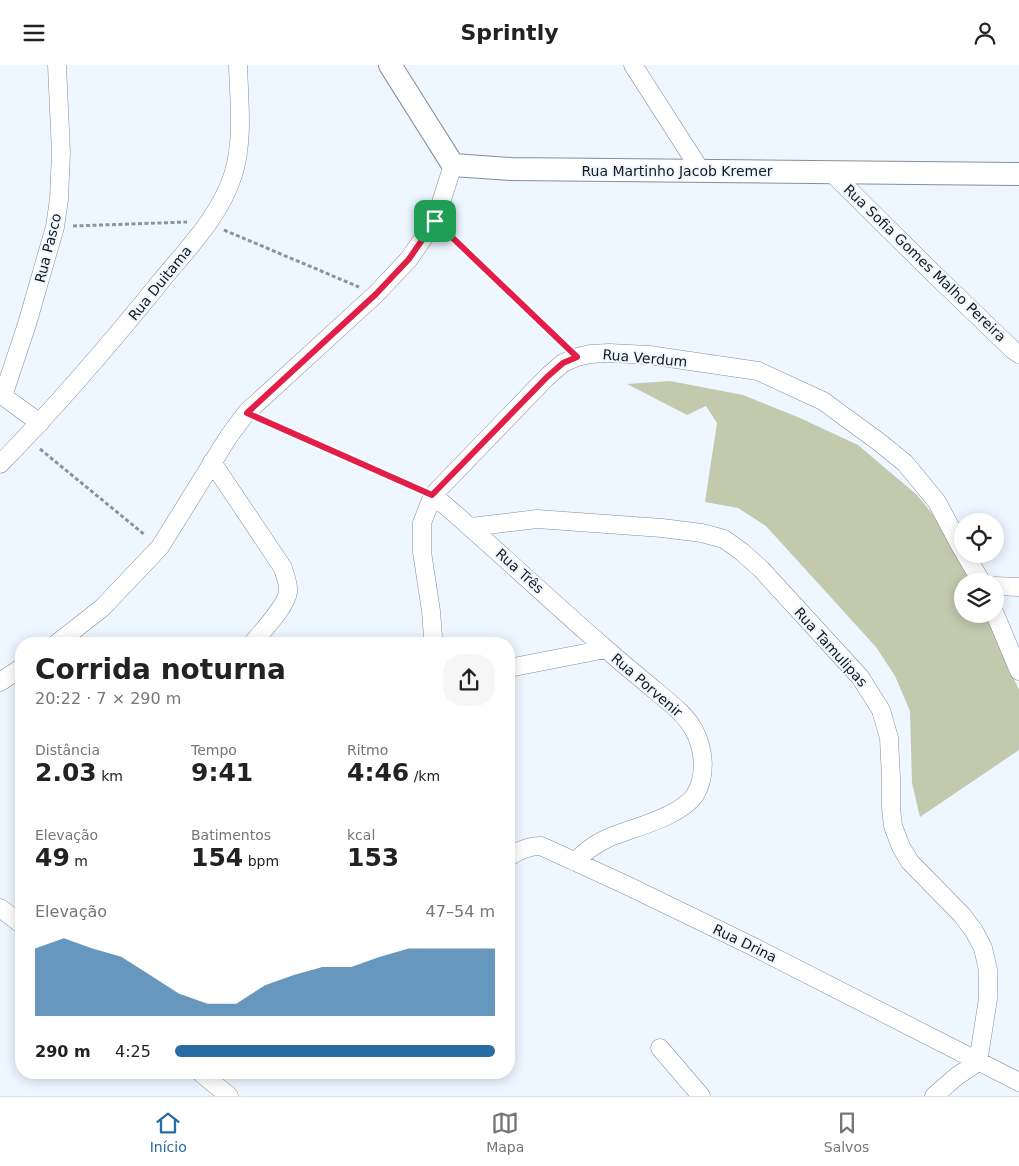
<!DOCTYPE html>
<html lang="pt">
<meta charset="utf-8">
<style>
body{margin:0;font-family:"DejaVu Sans",sans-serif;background:#f6f6f6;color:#222;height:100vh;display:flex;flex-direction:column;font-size:19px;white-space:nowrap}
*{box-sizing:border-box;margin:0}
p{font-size:16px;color:#767676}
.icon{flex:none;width:28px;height:28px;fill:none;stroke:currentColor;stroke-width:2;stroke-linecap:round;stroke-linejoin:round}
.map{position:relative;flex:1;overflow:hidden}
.sheet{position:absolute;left:15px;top:572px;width:500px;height:442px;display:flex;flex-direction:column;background:#fff;border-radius:20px;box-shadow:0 2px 12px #0003}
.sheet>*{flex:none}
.fabs{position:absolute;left:954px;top:448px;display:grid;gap:10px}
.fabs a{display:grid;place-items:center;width:50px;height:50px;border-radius:50%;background:#fff;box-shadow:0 2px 12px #0003;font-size:25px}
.pin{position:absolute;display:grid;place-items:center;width:42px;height:42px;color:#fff;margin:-21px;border-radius:10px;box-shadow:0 2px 8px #0006}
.round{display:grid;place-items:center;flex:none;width:52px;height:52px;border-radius:20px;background:#f6f6f6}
.overview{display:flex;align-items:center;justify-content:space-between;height:85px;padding:0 20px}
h1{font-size:28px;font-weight:800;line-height:38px}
.metrics{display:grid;grid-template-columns:repeat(3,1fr);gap:8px;height:85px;padding:5px 20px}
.metrics div{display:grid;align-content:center}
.metrics b{font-size:25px;font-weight:800}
.metrics small{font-size:14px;font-weight:400}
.metrics p{font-size:14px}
.chart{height:140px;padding:10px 20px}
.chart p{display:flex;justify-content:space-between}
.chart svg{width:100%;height:90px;margin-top:5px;fill:#286ca1;opacity:.7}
ul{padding:0 20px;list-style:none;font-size:16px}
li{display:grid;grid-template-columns:80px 60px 1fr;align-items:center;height:38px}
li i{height:12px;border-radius:6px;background:#286ca1}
header{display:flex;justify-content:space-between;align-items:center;height:65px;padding:0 20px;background:#fff;font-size:22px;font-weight:800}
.menu{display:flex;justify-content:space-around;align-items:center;height:70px;border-top:1px solid #e0e0e0;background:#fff;font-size:14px;color:#767676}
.menu a{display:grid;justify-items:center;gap:2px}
.menu .selected{color:#286ca1}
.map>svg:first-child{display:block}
.green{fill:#c2c9ad}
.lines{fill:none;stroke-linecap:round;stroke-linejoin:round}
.minor-casing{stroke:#878f96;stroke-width:19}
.tertiary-casing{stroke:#878f96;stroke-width:24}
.path{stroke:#8d9499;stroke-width:3;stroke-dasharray:4 2.5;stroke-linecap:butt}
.minor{stroke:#fff;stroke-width:18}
.tertiary{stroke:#fff;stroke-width:22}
.route-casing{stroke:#fff;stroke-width:10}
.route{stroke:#e11d48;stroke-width:6}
.labels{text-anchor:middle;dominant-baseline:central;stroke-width:4;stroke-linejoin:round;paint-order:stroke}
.street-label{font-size:14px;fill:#171a1c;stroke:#eef7ff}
</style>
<header><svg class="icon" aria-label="menu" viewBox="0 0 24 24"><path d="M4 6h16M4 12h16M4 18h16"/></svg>Sprintly<svg class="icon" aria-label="person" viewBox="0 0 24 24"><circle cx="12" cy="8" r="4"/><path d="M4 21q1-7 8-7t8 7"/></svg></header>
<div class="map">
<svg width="1019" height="1031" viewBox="0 0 1019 1031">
<rect width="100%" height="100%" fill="#eef7ff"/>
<path class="green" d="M670 316 743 330 800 353 858 380 917 430 949 469 970 516H962V549H985L1019 625V685L920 752 912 718 910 646 895 611 876 582 766 461 738 443 705 437 717 358 706 341 687 350 627 319Z"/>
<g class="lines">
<defs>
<path id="minor" d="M633 0 701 106
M831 107 931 206 1013 285 1019 289
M0 329 40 358
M3 331 27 259 55 162 59 134 61 88 57 0
M212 397 283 503C285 511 289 519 288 527 286 542 262 566 252 579
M0 399C57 341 110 279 161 216 188 183 220 151 233 110 244 75 239 36 238 0
M433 430C492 480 547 533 605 583 622 598 640 613 657 627 670 638 685 649 694 665 704 684 707 710 695 730 680 752 632 763 608 773 595 779 584 787 575 797
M471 462 537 454 662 463 702 468 724 474 742 487 761 504 860 612 881 645 889 673 891 713V743L893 761 901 782 910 797 962 850 974 866 983 883 988 905V934L978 997
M965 489 981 516
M995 521 1019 522
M995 549 1019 606
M56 579 102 543 160 482 229 371 247 347 376 229 409 194 435 156 453 100
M432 579 433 572 431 546 422 487V458L433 430 547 312 563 298 577 292 590 289 609 288 649 290 758 306 823 336 879 377 905 398 937 437 962 484
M509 603 606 584
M0 617 21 603
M509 792C519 785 528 781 541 781L626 820 754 882 1019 1017
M0 843 21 859
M660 983 701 1031
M202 1009 229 1031
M934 1031 957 1011 978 997"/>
<path id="tertiary" d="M390 0 453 100 511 104 1019 109"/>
</defs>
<use href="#minor" class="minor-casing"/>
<use href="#tertiary" class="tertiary-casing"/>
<path class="path" d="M73 161 187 157
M224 165 359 222
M447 168 564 279
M264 355 416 423
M40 384 145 470"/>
<use href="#minor" class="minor"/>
<use href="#tertiary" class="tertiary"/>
</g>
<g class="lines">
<defs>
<path id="route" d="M435 156 577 292 563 298 547 312 432 430 247 348 376 229 409 194Z"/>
</defs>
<use href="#route" class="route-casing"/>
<use href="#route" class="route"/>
</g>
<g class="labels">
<g class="street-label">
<text x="677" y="106">Rua Martinho Jacob Kremer</text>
<text transform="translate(48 183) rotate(-76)">Rua Pasco</text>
<text transform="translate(925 198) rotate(44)">Rua Sofia Gomes Malho Pereira</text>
<text transform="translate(160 218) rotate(-51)">Rua Duitama</text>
<text transform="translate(645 293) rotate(5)">Rua Verdum</text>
<text transform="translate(520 506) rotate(42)">Rua Três</text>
<text transform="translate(831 582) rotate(48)">Rua Tamulipas</text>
<text transform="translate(647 620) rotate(41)">Rua Porvenir</text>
<text transform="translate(745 878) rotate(26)">Rua Drina</text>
</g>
</g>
</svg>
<div class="fabs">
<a><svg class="icon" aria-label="locate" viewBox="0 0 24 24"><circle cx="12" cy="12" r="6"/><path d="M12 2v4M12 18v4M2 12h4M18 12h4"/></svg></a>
<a><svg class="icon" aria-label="layers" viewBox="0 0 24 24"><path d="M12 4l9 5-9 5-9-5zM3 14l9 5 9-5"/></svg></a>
</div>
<div class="pin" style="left:435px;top:156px;background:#1e9e55"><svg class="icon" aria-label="arrive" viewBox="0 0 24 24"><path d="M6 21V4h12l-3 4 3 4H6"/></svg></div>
<section class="sheet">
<div class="overview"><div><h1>Corrida noturna</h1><p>20:22 · 7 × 290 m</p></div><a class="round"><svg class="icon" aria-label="share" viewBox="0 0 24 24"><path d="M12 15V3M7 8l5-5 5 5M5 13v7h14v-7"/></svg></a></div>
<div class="metrics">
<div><p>Distância</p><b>2.03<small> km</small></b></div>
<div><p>Tempo</p><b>9:41</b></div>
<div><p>Ritmo</p><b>4:46<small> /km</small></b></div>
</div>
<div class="metrics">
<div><p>Elevação</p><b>49<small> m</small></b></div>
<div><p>Batimentos</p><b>154<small> bpm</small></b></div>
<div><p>kcal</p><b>153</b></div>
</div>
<div class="chart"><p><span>Elevação</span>47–54 m</p>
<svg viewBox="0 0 160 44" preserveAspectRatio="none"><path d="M0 44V11L10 6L20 11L30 15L40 24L50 33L60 38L70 38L80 29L90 24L100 20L110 20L120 15L130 11L140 11L150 11L160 11V44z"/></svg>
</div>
<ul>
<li><b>290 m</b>4:25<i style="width:100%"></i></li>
</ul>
</section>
</div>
<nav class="menu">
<a class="selected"><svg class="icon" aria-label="home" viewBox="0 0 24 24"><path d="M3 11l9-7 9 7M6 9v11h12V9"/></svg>Início</a>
<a><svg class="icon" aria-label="map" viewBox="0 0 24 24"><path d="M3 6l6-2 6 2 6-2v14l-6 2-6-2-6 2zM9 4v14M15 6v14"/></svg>Mapa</a>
<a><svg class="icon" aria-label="saved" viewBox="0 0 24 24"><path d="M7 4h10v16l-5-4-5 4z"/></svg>Salvos</a>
</nav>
